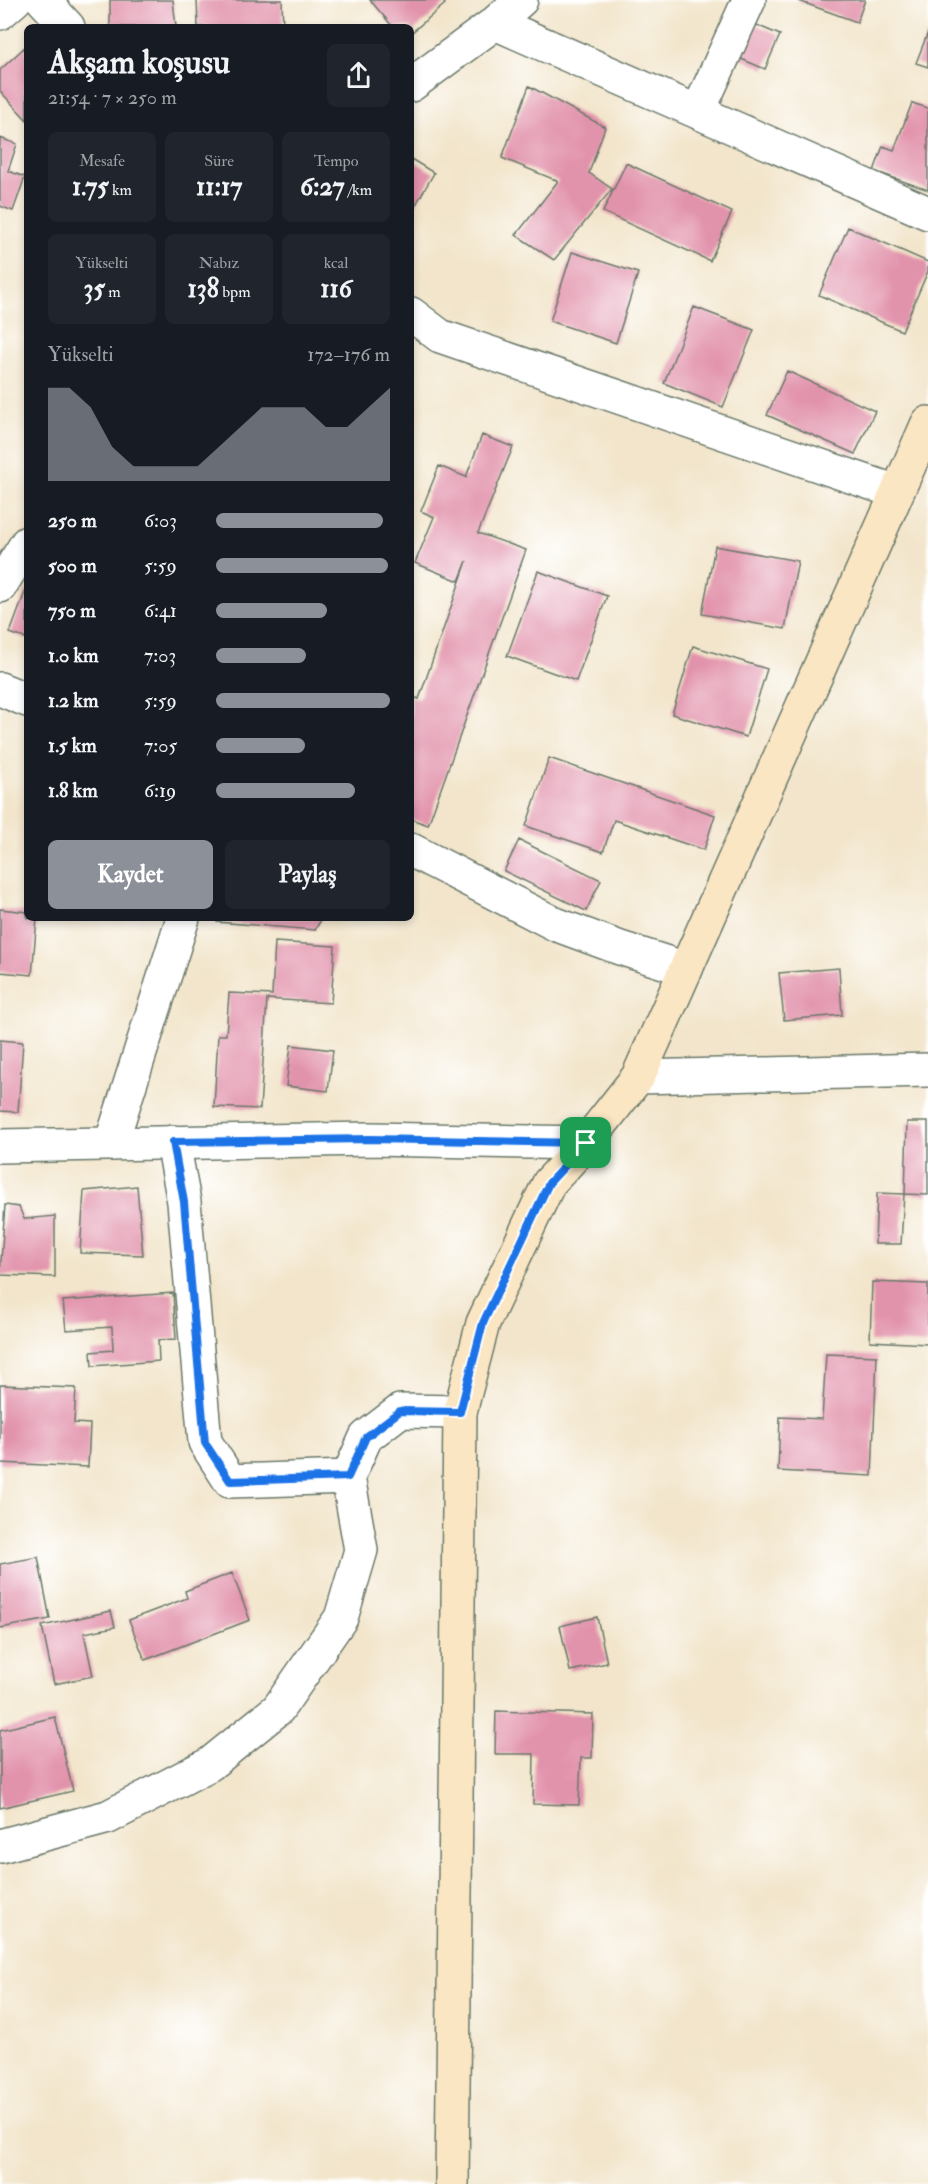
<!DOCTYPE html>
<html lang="tr">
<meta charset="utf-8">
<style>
body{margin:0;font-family:"IM FELL Double Pica",serif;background:#20242c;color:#f1f3f6;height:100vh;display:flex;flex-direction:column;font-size:22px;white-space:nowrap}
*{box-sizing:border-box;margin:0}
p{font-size:20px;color:#9ea1a6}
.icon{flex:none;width:33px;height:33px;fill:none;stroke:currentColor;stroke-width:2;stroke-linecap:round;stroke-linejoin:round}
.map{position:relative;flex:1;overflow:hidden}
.panel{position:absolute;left:24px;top:24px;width:390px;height:897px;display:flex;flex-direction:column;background:#171b24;border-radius:9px;box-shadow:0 3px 9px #0003}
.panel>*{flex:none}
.pin{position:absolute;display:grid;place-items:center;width:51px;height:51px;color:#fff;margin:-26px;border-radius:12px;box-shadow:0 3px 9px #0006}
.round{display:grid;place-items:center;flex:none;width:63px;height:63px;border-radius:9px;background:#20242c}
.overview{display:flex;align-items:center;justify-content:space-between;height:102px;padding:0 24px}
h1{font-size:33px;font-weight:700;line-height:45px}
.figures{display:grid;grid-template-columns:repeat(3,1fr);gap:9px;height:102px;padding:6px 24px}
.figures div{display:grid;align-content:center;border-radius:9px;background:#20242c;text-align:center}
.figures b{font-size:26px;font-weight:700}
.figures small{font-size:16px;font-weight:400}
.figures p{font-size:16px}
.chart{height:168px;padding:12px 24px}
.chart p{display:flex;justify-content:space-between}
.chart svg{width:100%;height:108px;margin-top:6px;fill:#8c9099;opacity:.7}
.cta{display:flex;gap:12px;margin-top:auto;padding:12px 24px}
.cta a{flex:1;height:69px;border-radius:9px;background:#8c9099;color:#fff;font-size:24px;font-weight:700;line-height:69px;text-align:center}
.cta a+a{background:#20242c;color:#f1f3f6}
ul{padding:0 24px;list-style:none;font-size:20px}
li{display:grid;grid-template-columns:96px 72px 1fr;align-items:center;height:45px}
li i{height:15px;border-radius:8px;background:#8c9099}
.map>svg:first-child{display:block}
.building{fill:#e293ac}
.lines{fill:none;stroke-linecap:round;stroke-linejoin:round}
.minor-casing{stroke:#697869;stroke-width:36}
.tertiary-casing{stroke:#697869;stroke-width:36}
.secondary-casing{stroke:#697869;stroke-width:36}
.minor{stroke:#fff;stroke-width:33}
.tertiary{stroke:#fff;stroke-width:33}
.secondary{stroke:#fbe6c4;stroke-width:33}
.route-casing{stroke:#fff;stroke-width:12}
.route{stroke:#1a73e8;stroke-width:8}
</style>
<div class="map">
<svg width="928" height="2184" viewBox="0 0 928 2184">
<rect width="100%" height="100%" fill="#fff"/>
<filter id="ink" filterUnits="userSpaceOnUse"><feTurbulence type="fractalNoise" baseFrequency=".0167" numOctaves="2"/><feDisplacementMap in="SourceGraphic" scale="12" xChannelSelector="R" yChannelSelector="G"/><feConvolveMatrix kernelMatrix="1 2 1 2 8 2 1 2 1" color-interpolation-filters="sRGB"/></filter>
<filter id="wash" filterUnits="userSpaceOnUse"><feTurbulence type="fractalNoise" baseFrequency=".008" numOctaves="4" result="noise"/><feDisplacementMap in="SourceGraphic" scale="24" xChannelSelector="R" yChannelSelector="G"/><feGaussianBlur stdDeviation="1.35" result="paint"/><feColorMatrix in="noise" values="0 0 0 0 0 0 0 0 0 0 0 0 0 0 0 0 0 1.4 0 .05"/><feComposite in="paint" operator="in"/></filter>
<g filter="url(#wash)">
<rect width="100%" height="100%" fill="#f2e5cb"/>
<g id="blocks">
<path class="building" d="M110 0H173L176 27H110Z
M197 0H282L283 27H198Z
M370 0H442L445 4 411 33V27H393Z
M796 0H865L857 22Z
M754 24 780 35 765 69 739 58Z
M928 32V67L916 63Z
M27 45V120L0 91V70Z
M529 86 605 127 589 173 612 189 554 260 516 235 558 181 502 158Z
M912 103 928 108V190L874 171 883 146 894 150Z
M0 138 17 144 8 171 25 177 13 211 0 206Z
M411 159 434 173 411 213Z
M626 163 732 212 710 261 603 212Z
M848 227 928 262V271L902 331 819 295Z
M572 252 638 273 616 343 550 321Z
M694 307 754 330 723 407 664 383Z
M787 371 875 411 855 454 767 415Z
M482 435 513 447 478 533 526 550 428 825 411 819V696L419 699 467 561 459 581 415 563 434 517 421 511 439 466 466 477Z
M715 546 798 561 785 629 702 614Z
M538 571 607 596 576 681 507 656Z
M27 587V639L10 633Z
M693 646 767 669 746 737 672 714Z
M549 758 715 815 704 850 614 820 603 852 526 826Z
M519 840 601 880 586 911 504 871Z
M0 909 27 912V918H37L32 975 0 972Z
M218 918H322L315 930 217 922Z
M275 942 335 946 331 1003 267 999 260 1109 214 1107 218 1035H226L229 993 272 995Z
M839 968 842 1015 784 1020 779 973Z
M0 1040 23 1042 18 1112 0 1111Z
M291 1045 333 1050 328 1091 286 1086Z
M907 1122H928V1195L905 1194Z
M137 1186 143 1255 80 1253 84 1191Z
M877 1193 904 1194 901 1244H875Z
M5 1205 19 1207 24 1219 55 1216V1277L0 1275Z
M872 1282 928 1284V1344L870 1341Z
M173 1293 176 1339 158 1340 159 1361 92 1366 91 1352 113 1350 112 1327 66 1330 63 1301Z
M826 1354 877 1356 872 1476 778 1471 780 1417 822 1419Z
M0 1385 76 1388 74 1423 90 1424 88 1467 0 1463Z
M38 1557 50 1619 0 1628V1564Z
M232 1573 250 1620 145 1660 129 1620 187 1598 185 1591Z
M111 1611 115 1627 84 1633 93 1676 54 1684 42 1626Z
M597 1617 607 1663 570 1671 560 1626Z
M496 1711 593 1714 592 1758H581L579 1805 533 1804 534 1754H495Z
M55 1717 73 1791 0 1808V1730Z"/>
</g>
</g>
<g filter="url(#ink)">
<use href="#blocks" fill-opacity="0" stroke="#697869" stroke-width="1.5"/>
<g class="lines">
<defs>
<path id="minor" d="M43 0 68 27
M0 13 15 0
M495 23 928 213
M411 85 495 23 521 0
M698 112 749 0
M411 314 440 336 897 492
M0 586 27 543
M0 689 27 700
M411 850 555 924 620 948 686 969
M173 1142 184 1202 205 1442 230 1481 348 1477
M111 1144 183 918
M0 1846 108 1817 210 1764 278 1709 341 1618 361 1550 348 1477 366 1437 400 1411 460 1412"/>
<path id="tertiary" d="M638 1077 928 1070
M0 1146 370 1139 586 1143"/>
<path id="secondary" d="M452 2184 460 1412 483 1323 549 1183 586 1143 638 1077 928 423"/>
</defs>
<use href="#minor" class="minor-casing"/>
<use href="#tertiary" class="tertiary-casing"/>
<use href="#secondary" class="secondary-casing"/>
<use href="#minor" class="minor"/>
<use href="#tertiary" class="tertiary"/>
<use href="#secondary" class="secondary"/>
</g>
</g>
<g class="lines" filter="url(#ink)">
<defs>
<path id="route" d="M370 1139 586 1143 549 1183 483 1323 460 1412 400 1411 366 1437 348 1477 230 1481 205 1443 184 1202 173 1142Z"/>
</defs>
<use href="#route" class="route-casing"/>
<use href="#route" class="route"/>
</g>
</svg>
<div class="pin" style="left:586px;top:1143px;background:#1e9e55"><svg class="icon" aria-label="arrive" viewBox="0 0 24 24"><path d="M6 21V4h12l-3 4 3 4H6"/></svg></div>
<section class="panel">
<div class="overview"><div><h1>Akşam koşusu</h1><p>21:54 · 7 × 250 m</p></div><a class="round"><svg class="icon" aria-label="share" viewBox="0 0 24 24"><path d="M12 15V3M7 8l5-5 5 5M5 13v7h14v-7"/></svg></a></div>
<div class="figures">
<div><p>Mesafe</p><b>1.75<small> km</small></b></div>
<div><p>Süre</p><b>11:17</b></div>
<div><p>Tempo</p><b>6:27<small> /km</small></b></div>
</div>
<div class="figures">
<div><p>Yükselti</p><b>35<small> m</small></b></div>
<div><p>Nabız</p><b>138<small> bpm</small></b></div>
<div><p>kcal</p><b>116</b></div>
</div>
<div class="chart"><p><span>Yükselti</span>172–176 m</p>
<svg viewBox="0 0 160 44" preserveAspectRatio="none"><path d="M0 44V6L10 6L20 14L30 30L40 38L50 38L60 38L70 38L80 30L90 22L100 14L110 14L120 14L130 22L140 22L150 14L160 6V44z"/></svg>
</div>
<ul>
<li><b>250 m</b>6:03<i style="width:96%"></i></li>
<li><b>500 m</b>5:59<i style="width:99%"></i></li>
<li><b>750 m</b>6:41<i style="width:64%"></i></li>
<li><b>1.0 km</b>7:03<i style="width:52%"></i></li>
<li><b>1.2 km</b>5:59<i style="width:100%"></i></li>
<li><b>1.5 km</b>7:05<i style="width:51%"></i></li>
<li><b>1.8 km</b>6:19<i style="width:80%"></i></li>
</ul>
<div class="cta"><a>Kaydet</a><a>Paylaş</a></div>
</section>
</div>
